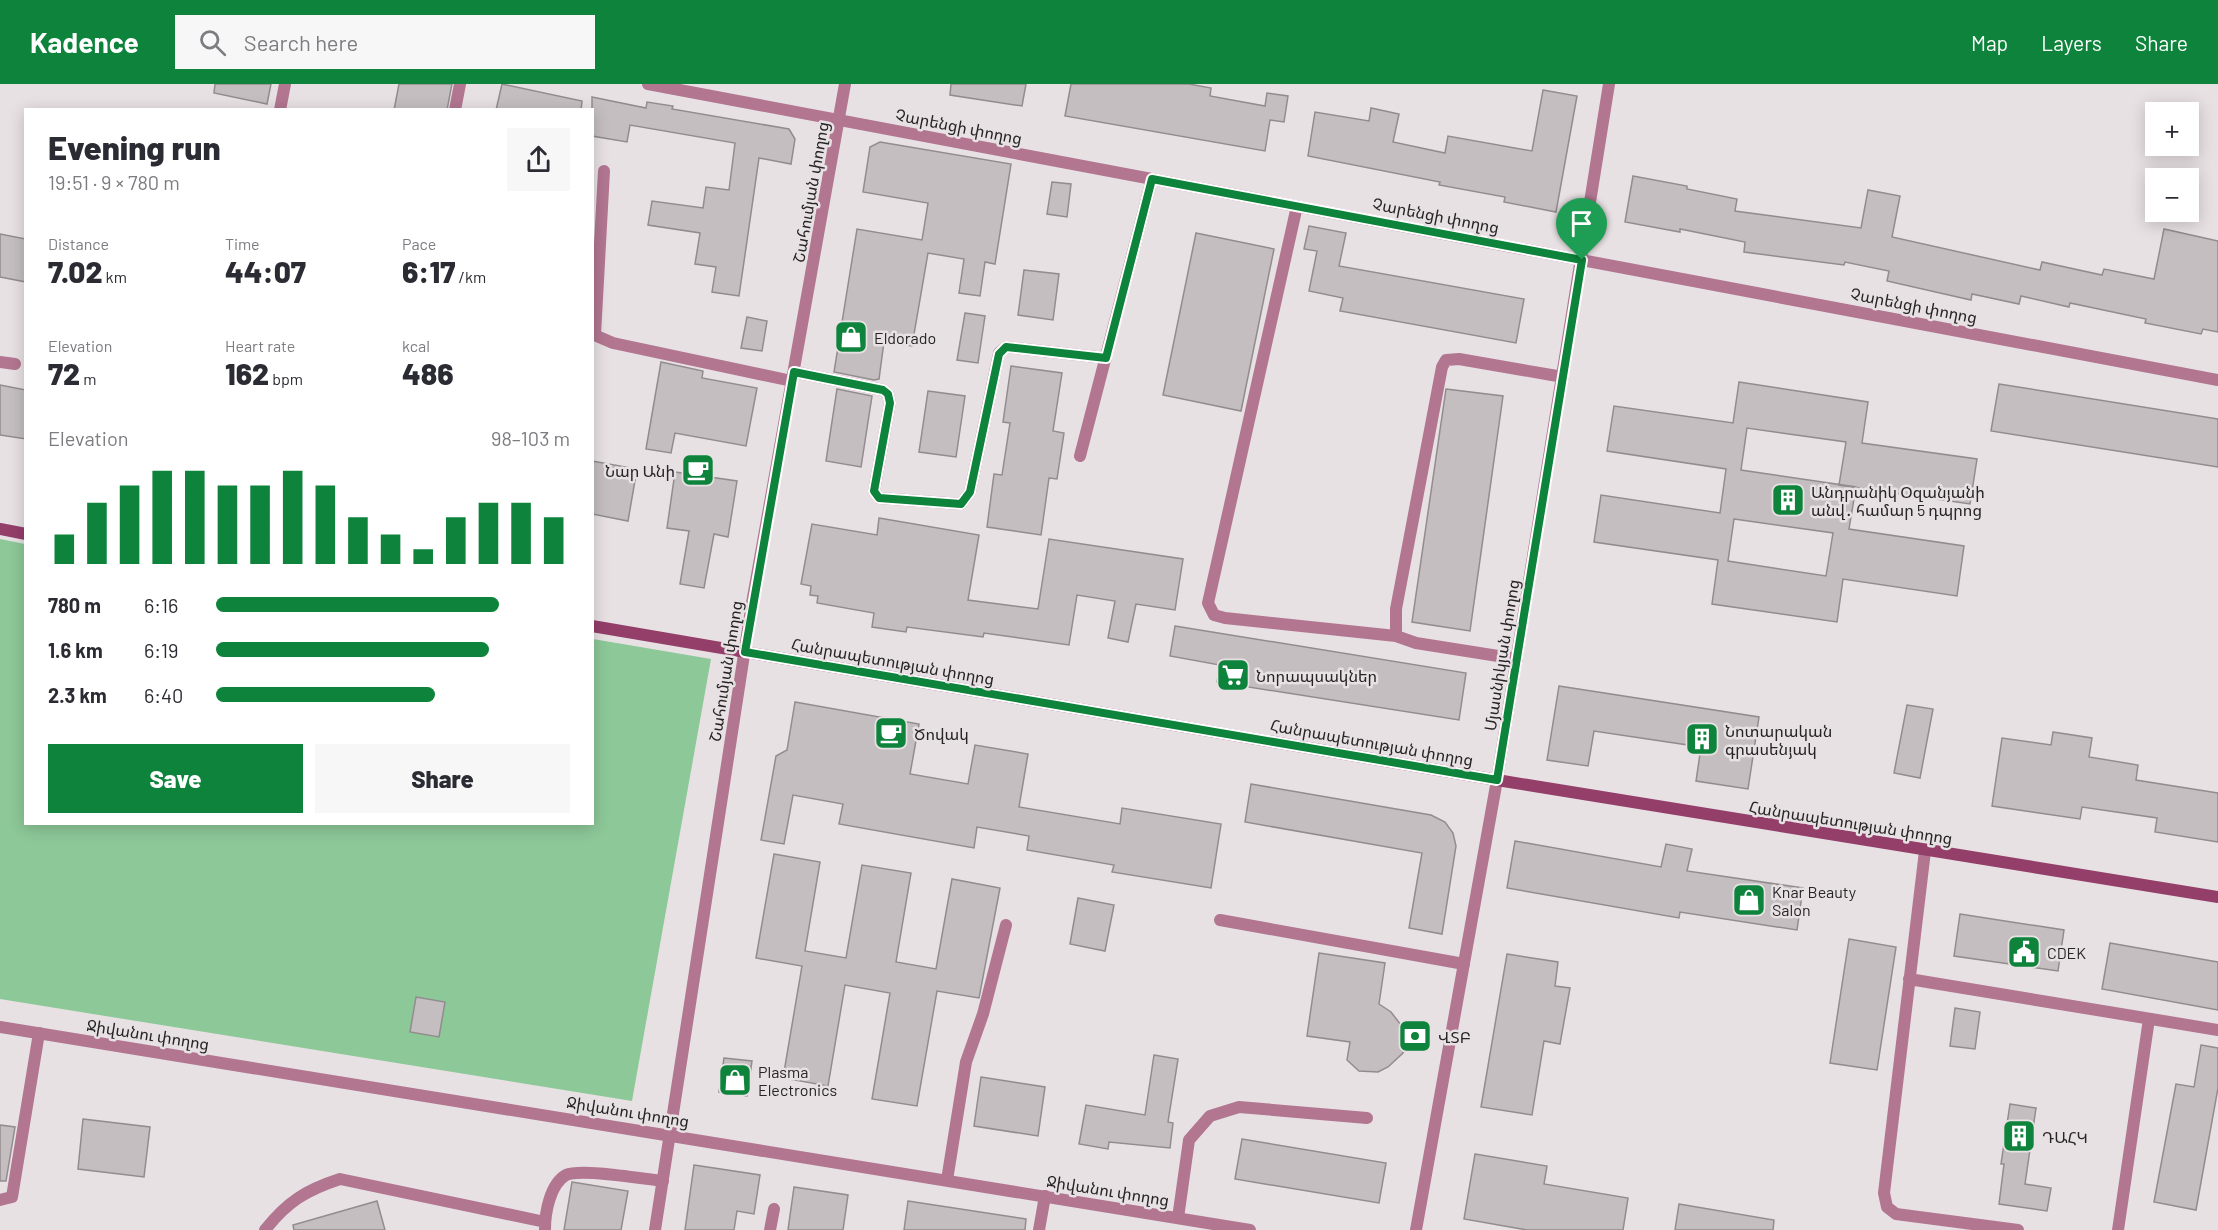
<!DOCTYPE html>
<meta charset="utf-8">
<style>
body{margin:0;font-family:Barlow,"Noto Sans Armenian",sans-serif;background:#f7f7f7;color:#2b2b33;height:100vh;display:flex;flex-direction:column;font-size:22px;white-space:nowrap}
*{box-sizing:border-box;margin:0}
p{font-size:20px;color:#7c7c81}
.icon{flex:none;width:33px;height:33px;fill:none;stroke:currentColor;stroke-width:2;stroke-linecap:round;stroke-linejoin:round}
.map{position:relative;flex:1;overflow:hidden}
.panel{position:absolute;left:24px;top:24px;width:570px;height:717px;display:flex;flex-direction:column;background:#fff;border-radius:0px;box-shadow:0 3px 15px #0003}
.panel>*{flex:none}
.controls{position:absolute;left:2145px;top:18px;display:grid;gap:12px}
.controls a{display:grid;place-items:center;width:54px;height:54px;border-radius:0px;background:#fff;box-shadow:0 3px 15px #0003;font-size:30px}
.pin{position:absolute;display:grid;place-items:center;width:51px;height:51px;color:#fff;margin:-62px -26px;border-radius:50% 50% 50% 0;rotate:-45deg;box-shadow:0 0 6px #0007}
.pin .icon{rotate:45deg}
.round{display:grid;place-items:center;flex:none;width:63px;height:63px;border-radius:0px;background:#f7f7f7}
.overview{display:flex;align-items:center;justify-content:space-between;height:102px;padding:0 24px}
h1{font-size:33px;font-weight:800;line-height:45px}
.stats{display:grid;grid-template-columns:repeat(3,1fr);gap:9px;height:102px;padding:6px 24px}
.stats div{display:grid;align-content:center}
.stats b{font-size:30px;font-weight:800}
.stats small{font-size:16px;font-weight:400}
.stats p{font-size:16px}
.chart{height:168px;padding:12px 24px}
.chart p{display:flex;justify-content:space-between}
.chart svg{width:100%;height:108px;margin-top:6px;stroke:#0d833b;stroke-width:6}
.button{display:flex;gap:12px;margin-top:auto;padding:12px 24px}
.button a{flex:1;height:69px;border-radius:0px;background:#0d833b;color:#fff;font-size:24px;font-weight:800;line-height:69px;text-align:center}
.button a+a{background:#f7f7f7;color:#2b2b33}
ul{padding:0 24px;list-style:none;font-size:20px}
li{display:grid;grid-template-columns:96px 72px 1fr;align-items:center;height:45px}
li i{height:15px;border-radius:8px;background:#0d833b}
header{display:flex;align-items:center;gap:36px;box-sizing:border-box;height:84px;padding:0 30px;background:#0d833b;color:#fff}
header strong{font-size:28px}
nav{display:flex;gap:33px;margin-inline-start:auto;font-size:21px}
.search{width:420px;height:54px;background:#f7f7f7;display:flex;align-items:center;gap:15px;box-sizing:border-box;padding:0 21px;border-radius:0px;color:#7c7c81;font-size:22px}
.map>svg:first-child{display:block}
.green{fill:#8dc898}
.building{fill:#c4bec0;stroke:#928c8e;stroke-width:1.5;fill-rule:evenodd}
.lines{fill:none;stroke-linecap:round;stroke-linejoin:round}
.service{stroke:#b27691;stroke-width:12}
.minor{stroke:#b27691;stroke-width:12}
.tertiary{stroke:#b27691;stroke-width:12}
.secondary{stroke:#943e6a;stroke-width:12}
.route-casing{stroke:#fff;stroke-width:12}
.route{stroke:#0d833b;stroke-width:8}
.labels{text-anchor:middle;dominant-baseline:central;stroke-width:5;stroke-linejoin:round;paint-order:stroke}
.street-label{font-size:16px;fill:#262425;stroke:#e8e1e4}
.poi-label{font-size:16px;fill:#262425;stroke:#e8e1e4;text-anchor:start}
</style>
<header>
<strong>Kadence</strong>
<div class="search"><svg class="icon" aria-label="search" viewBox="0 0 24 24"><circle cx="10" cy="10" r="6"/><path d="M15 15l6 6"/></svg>Search here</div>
<nav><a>Map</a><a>Layers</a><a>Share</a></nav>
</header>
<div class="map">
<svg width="2218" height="1146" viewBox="0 0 2218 1146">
<rect width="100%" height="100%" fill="#e8e1e4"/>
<path class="green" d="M0 455 25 460 26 740H592L593 555 711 575 632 1017 0 915Z"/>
<path class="building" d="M215 0H271L267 20 214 9Z
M399 0H452L447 26H394Z
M502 0 582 17 581 26H496Z
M951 0H1026L1022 22 950 11Z
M1071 0H1189L1211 4 1210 12 1265 22 1267 9 1288 12 1284 38 1270 36 1265 67 1065 32Z
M1543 6 1577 12 1556 128 1504 118 1505 113 1439 101 1440 98 1308 72 1315 28 1369 37 1371 24 1399 30 1393 58 1445 69 1448 52 1532 67Z
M592 13 646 24 647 18 673 22 672 25 789 45 795 55 791 80 759 74 739 212 712 208 716 183 695 180 700 149 648 141 652 117 703 124 706 103 729 106 735 59 630 41 627 58 592 52Z
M880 58 1011 80 995 180 985 178 980 212 959 209 964 175 928 169 912 262 884 258 879 295 874 296 834 288 857 145 922 156 928 119 863 108 870 63Z
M1633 92 1687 102V105L1737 115 1735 127 1861 144 1868 106 1900 112 1892 153 2040 186 2042 178 2102 191 2104 185 2154 195 2164 145 2218 157V248L2203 245 2201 250 2145 239 2146 235 2070 219 2069 223 2021 212 2019 220 1972 210 1971 216 1887 197 1889 187 1845 178 1844 181 1744 168 1745 158 1680 145V148L1625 138Z
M1052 98 1071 100 1067 133 1047 130Z
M1309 142 1346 149 1339 182 1524 215 1516 259 1340 227 1343 214 1309 207 1317 167 1304 165Z
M1196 149 1274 165 1241 327 1163 311Z
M0 150 26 155V198L0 193Z
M1024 186 1059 190 1053 236 1018 231Z
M965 229 985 232 978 279 957 276Z
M747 233 767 237 762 267 741 264Z
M661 278 703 287 702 294 757 304 746 362 675 349 671 369 646 365Z
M1011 282 1062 289 1053 347 1064 349 1057 395 1049 394 1041 451 987 443 994 390 1002 391 1010 339 1003 338Z
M1739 298 1868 318 1862 359 1977 375 1970 420 1839 401 1846 358 1747 344 1741 386 1856 403 1849 445 1964 462 1957 512 1843 495 1837 538 1712 520 1718 476 1594 458 1601 411 1720 429 1726 385 1607 367 1614 322 1733 339ZM1734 435 1833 449 1826 492 1728 477Z
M1999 300 2218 335V383L1991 347Z
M0 301 26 306V355L0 351Z
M837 305 872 312 861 383 826 377Z
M1446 305 1503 312 1470 547 1412 538Z
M928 307 965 312 956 373 919 368Z
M592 377 637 385 628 437 592 430Z
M675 388 737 397 728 453 714 450 704 504 680 500 689 447 667 444Z
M879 434 979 451 968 516 1038 525 1049 455 1183 475 1175 526 1136 520 1128 558 1108 554 1115 517 1077 511 1069 561 984 549 983 553 907 543 906 548 872 543 874 529 817 519 818 512 810 511 811 502 801 500 812 440 877 451Z
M1175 542 1466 589 1459 636 1217 598 1220 581 1170 572Z
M1559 602 1759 633 1748 705 1696 697 1701 663 1594 647 1588 682 1547 676Z
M795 618 919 640 910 690 968 700 975 661 1028 670 1019 723 1120 740 1122 724 1221 740 1211 804 1112 788 1114 781 1027 766 1029 752 977 743 974 764 839 740 843 720 793 711 784 760 761 756 776 672 787 666Z
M1907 621 1933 625 1920 694 1894 689Z
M2053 648 2092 654 2089 673 2138 681 2136 696 2218 709V758L2155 748 2157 734 2082 723 2080 735 1992 722 2002 654 2051 661Z
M1251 700 1431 731 1445 738 1453 749 1456 762 1442 850 1409 844 1422 769 1245 738Z
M1515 757 1661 783 1666 760 1692 765 1687 787 1803 804 1797 846 1680 828 1679 834 1507 804Z
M774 770 820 778 805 867 846 874 862 781 911 789 896 878 936 885 952 795 1000 804 979 914 937 907 917 1022 872 1015 890 909 845 901 828 1002 783 994 802 882 756 874Z
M1078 814 1114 821 1105 867 1070 860Z
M1960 830 2064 846 2058 887 1954 872Z
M1849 855 1896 863 1877 986 1830 979Z
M2110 859 2218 878V926L2102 905Z
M1319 869 1385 879 1379 920 1391 928 1404 945 1406 958 1403 969 1388 983 1378 988 1359 987 1347 976 1350 958 1307 952Z
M1507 870 1558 878 1555 902 1570 904 1560 960 1544 957 1532 1031 1481 1023Z
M416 913 445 918 439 953 410 948Z
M1955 924 1980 928 1975 965 1950 962Z
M2201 961 2218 964V1004L2196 1126 2154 1118 2176 1000 2194 1003Z
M1154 971 1178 975 1168 1038 1173 1039 1170 1064 1109 1058 1108 1065 1079 1060 1086 1021 1145 1031Z
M724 974 752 977 747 1012 719 1008Z
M981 993 1045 1003 1038 1052 974 1042Z
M2010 1020 2036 1024 2025 1100 2051 1104 2047 1127 1999 1120 2004 1080H2001Z
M83 1035 150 1043 144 1093 78 1085Z
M0 1041 15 1043 6 1097H0Z
M1242 1055 1386 1079 1379 1119 1235 1095Z
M1475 1070 1547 1082 1544 1100 1628 1114 1623 1146H1527L1464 1135Z
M694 1081 760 1091 754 1130 737 1127 734 1146H685Z
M572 1098 628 1107 621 1146H564Z
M794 1103 848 1111 843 1146H788Z
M377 1117 385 1146H294L293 1141Z
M908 1117 1026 1135 1025 1146H904Z
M1679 1120 1774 1136 1773 1146H1675Z"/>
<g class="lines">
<path class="service" d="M280 26 285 0
M455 26 460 0
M592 250 613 259 792 297
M595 251 604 87
M0 278 15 280
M1220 836 1464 880
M947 1096 966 978 983 930 1006 841
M0 1116 12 1113 39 949
M1178 1134 1189 1056 1210 1032 1239 1023 1367 1034
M545 1145C545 1129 550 1100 566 1091 581 1084 643 1095 663 1097
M265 1146C287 1118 306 1106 340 1095L545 1138
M770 1146 774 1125
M1039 1146 1045 1112"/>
<path class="minor" d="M648 0 2218 296
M1297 122 1208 519 1214 531 1225 534 1396 552
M794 288 883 306 888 310 890 319 874 407 879 414 961 420 970 408 999 269 1006 263 1106 274
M1080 372 1152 95
M1517 575 1416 559 1396 552V525L1442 283 1446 276 1459 275 1563 293
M1925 767 1884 1109 1887 1123 1896 1130 2018 1146
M1909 895 2218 946
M1416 1146 1497 696 1609 0
M2118 1146 2149 935"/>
<path class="tertiary" d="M0 943 1250 1146
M655 1146 752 519 845 0"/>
<path class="secondary" d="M0 445 26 450
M592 542 1497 696 2218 813"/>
</g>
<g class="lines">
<defs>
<path id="route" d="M1152 95 1582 176 1497 696 745 568 794 288 883 306 888 310 890 319 874 407 879 414 961 420 970 408 999 270 1006 263 1106 274Z"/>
</defs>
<use href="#route" class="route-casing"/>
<use href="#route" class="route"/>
</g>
<defs>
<symbol id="shop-square" viewBox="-11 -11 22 22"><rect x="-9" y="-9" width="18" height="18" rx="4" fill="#0d833b" stroke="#e8e1e4"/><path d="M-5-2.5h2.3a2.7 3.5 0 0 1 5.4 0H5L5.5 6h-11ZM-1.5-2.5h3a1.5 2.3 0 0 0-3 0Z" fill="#fff"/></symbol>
<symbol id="cafe-square" viewBox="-11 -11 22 22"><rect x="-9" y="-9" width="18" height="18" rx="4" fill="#0d833b" stroke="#e8e1e4"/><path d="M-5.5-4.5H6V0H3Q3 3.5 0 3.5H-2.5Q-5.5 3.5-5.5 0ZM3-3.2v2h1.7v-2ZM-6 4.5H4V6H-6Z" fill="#fff"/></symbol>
<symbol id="building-square" viewBox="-11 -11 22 22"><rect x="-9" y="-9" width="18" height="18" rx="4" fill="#0d833b" stroke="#e8e1e4"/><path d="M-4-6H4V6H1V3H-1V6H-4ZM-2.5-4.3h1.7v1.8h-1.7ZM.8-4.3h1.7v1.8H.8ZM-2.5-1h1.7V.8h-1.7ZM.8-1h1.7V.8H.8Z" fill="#fff"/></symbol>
<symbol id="supermarket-square" viewBox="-11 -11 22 22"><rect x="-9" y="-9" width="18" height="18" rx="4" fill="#0d833b" stroke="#e8e1e4"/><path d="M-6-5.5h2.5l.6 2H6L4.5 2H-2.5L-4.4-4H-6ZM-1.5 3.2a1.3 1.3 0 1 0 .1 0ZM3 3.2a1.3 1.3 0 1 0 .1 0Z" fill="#fff"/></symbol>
<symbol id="civic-square" viewBox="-11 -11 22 22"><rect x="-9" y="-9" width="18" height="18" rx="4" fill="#0d833b" stroke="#e8e1e4"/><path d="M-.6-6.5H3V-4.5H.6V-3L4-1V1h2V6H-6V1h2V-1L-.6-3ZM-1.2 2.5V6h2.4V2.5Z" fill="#fff"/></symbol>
<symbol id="bank-square" viewBox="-11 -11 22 22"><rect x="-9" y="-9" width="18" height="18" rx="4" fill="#0d833b" stroke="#e8e1e4"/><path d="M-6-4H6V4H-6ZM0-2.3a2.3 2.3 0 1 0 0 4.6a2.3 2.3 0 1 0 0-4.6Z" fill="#fff"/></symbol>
</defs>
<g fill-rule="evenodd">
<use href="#shop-square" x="832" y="234" width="38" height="38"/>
<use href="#cafe-square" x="679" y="367" width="38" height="38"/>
<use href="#building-square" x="1769" y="397" width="38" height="38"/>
<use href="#supermarket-square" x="1214" y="572" width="38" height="38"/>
<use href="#cafe-square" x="872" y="630" width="38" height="38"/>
<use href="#building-square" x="1683" y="636" width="38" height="38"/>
<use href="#shop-square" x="1730" y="797" width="38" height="38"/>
<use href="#civic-square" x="2005" y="849" width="38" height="38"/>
<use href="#bank-square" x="1396" y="933" width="38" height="38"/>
<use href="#shop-square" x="716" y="977" width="38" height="38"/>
<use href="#building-square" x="2000" y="1033" width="38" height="38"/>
</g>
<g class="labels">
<g class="street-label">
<text transform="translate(959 42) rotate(11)">Չարենցի փողոց</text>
<text transform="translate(810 108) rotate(-80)">Շահումյան փողոց</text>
<text transform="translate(1436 131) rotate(11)">Չարենցի փողոց</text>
<text transform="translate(1914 221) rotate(11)">Չարենցի փողոց</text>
<text transform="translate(1501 571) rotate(-81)">Մյասնիկյան փողոց</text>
<text transform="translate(893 577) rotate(10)">Հանրապետության փողոց</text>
<text transform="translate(725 587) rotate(-81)">Շահումյան փողոց</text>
<text transform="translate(1372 658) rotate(10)">Հանրապետության փողոց</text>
<text transform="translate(1851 738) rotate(9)">Հանրապետության փողոց</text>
<text transform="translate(148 950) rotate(9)">Ջիվանու փողոց</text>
<text transform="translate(628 1027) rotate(9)">Ջիվանու փողոց</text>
<text transform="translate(1108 1106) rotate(9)">Ջիվանու փողոց</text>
</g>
<g class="poi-label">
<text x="874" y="253">Eldorado</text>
<text x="675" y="386" text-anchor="end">Նար Անի</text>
<text x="1811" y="407">Անդրանիկ Օզանյանի<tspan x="1811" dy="18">անվ․ համար 5 դպրոց</tspan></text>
<text x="1256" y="591">Նորապսակներ</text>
<text x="1725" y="646">Նոտարական<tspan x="1725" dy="18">գրասենյակ</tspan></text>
<text x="914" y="649">Ծովակ</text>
<text x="1772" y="807">Knar Beauty<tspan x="1772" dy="18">Salon</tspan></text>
<text x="2047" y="868">CDEK</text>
<text x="1438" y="952">ՎՏԲ</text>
<text x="758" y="987">Plasma<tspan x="758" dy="18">Electronics</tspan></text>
<text x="2042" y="1052">ԴԱՀԿ</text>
</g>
</g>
</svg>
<div class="controls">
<a>+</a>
<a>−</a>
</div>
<div class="pin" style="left:1582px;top:176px;background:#1e9e55"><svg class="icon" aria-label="arrive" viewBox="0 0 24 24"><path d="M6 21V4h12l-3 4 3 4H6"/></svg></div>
<section class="panel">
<div class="overview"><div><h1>Evening run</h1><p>19:51 · 9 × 780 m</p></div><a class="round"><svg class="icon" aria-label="share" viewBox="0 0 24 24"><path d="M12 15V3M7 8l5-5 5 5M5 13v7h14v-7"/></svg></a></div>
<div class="stats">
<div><p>Distance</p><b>7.02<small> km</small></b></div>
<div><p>Time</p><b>44:07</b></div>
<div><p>Pace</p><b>6:17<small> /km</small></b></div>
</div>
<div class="stats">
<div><p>Elevation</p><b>72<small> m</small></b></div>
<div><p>Heart rate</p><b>162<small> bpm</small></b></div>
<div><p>kcal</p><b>486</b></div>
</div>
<div class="chart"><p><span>Elevation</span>98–103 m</p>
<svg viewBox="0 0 160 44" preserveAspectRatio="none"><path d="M5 44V32M15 44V19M25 44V12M35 44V6M45 44V6M55 44V12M65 44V12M75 44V6M85 44V12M95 44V25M105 44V32M115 44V38M125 44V25M135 44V19M145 44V19M155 44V25"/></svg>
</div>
<ul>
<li><b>780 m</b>6:16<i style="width:80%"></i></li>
<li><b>1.6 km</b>6:19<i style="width:77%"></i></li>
<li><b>2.3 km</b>6:40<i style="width:62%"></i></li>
</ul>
<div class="button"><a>Save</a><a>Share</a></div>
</section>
</div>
